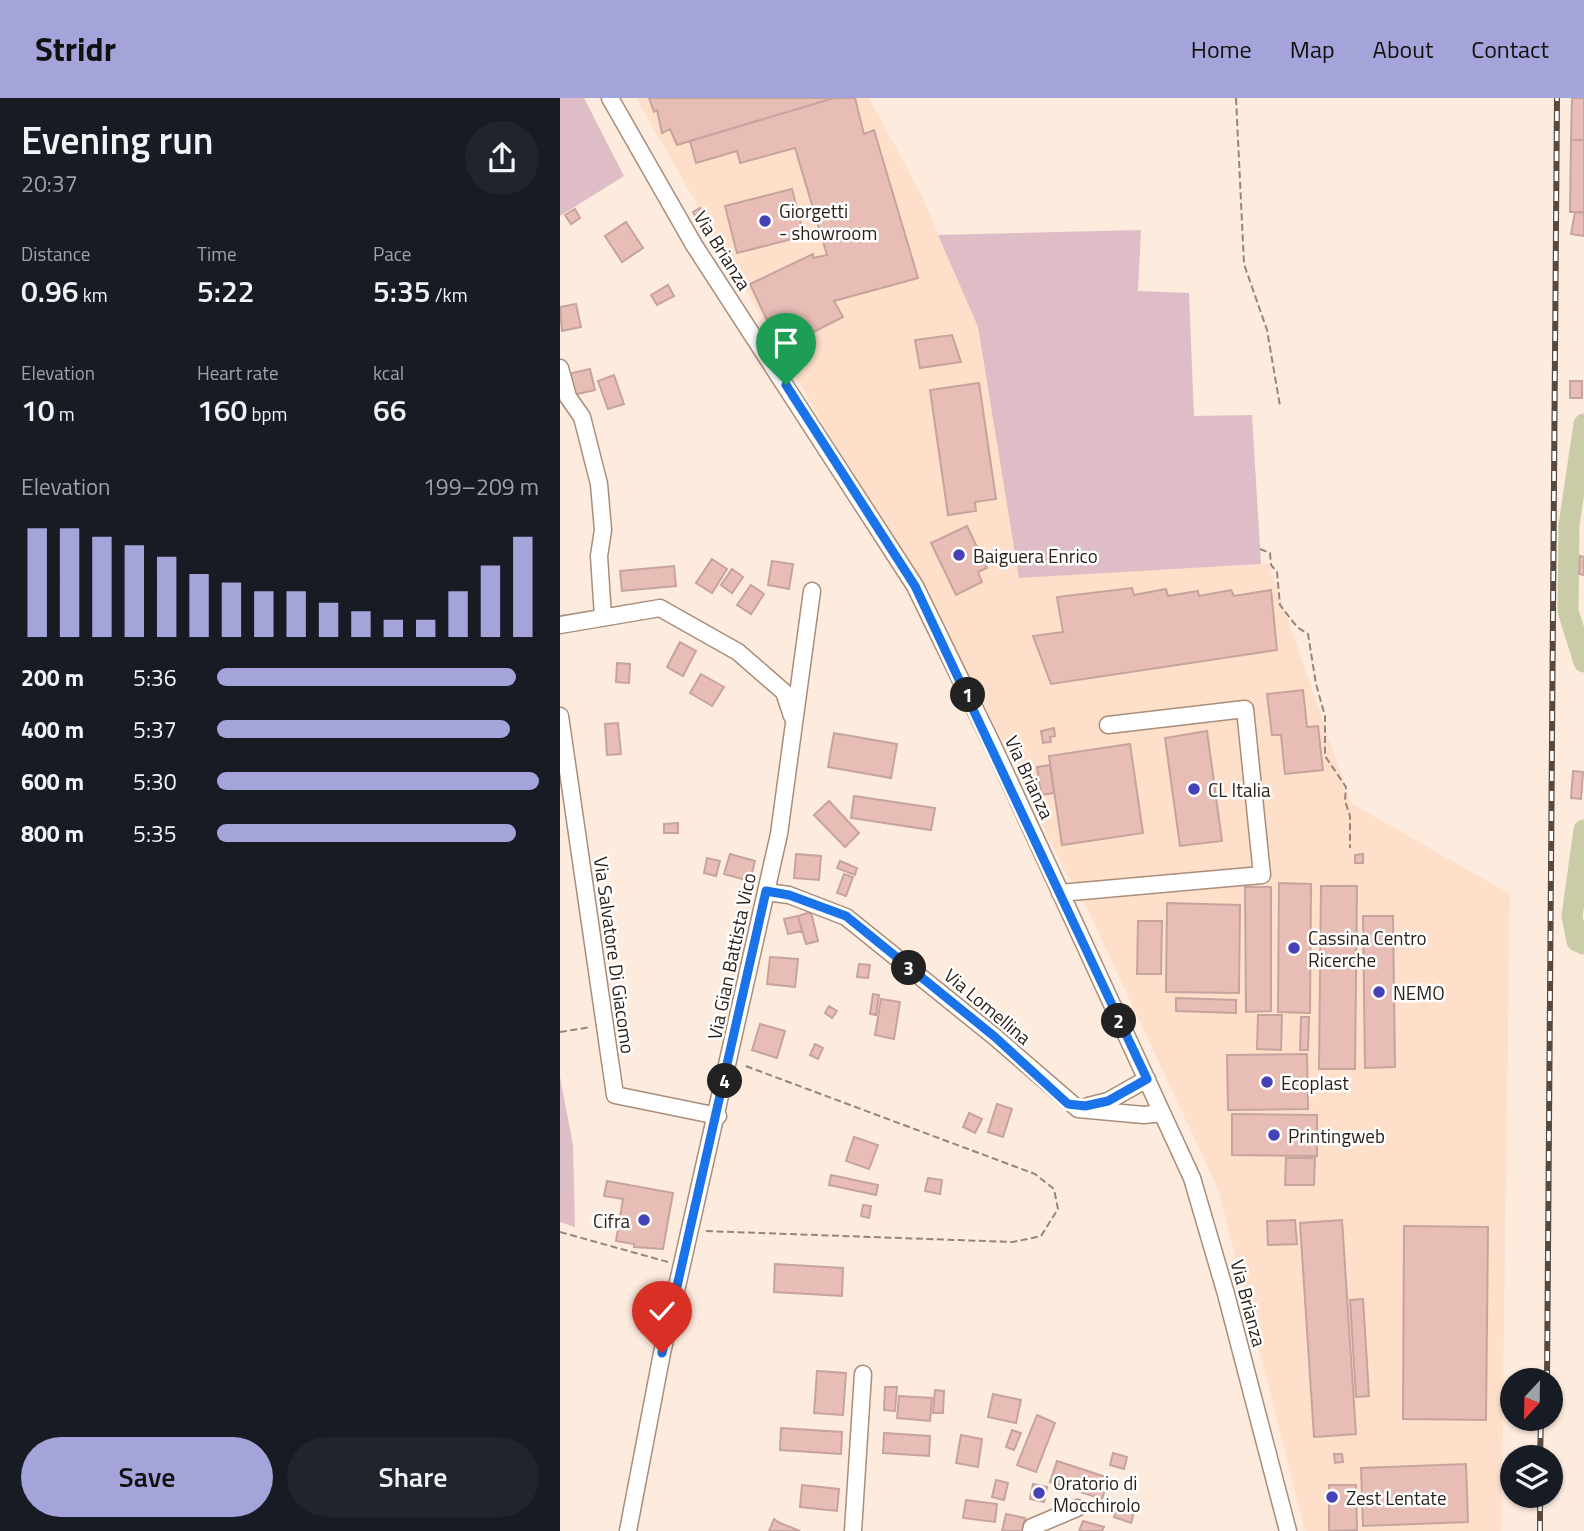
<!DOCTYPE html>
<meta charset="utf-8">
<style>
body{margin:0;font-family:"Titillium Web",sans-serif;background:#20242c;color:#f1f3f6;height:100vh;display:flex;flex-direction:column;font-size:26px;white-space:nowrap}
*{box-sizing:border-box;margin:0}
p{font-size:23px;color:#9ea1a6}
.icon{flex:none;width:38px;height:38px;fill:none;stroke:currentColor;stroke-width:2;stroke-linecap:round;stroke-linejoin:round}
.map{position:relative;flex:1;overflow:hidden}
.sheet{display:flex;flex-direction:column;background:#171b24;width:560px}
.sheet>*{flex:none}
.needle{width:46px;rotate:202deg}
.controls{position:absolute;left:940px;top:1270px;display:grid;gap:14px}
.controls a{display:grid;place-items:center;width:63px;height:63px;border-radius:50%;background:#171b24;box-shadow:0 2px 5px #0004;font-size:35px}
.pin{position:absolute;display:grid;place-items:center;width:60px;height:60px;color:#fff;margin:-72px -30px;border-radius:50% 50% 50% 0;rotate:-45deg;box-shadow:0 0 7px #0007}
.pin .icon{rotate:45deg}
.km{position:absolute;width:35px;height:35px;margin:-18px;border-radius:50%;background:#222;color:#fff;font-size:19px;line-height:35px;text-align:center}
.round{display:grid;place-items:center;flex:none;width:74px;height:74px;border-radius:37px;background:#20242c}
.summary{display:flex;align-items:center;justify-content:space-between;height:119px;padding:0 21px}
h1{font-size:38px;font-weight:600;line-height:52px}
.metrics{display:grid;grid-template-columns:repeat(3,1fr);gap:10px;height:119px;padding:7px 21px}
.metrics div{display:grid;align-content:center}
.metrics b{font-size:30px;font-weight:600}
.metrics small{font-size:19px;font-weight:400}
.metrics p{font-size:19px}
.chart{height:196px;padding:14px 21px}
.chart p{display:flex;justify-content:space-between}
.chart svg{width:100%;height:126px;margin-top:7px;stroke:#a4a3da;stroke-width:6}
.button{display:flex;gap:14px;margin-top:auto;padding:14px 21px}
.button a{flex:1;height:80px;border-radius:42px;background:#a4a3da;color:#111;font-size:28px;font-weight:600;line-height:80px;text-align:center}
.button a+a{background:#20242c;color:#f1f3f6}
ul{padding:0 21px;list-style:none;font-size:23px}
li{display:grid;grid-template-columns:112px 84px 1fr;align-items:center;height:52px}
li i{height:18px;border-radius:9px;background:#a4a3da}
header{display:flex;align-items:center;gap:42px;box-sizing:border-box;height:98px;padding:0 35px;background:#a4a3da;color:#111}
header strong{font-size:33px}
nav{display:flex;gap:38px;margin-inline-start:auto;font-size:24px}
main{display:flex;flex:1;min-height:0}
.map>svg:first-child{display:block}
.built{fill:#fddfca}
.green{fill:#dfbdc6}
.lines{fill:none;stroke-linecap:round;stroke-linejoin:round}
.river{stroke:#c9cca6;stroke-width:21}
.building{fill:#e8bdb6;stroke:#c7a39d;stroke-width:2}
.minor-casing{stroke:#aa8d7a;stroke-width:19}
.path{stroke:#94867b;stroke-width:2;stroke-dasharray:7 3.5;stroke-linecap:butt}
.minor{stroke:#fff;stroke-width:16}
.rail-casing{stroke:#564940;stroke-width:6}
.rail{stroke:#fff;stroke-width:3.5;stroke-dasharray:10;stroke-linecap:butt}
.route-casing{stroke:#fff;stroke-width:14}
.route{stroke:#1a73e8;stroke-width:9}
.poi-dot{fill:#4741b8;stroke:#fff;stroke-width:2.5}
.labels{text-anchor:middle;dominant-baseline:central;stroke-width:5;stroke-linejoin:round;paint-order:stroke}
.poi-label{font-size:19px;fill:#2a1f17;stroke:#fff;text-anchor:start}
.street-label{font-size:19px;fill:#2a1f17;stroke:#fff}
</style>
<header>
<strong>Stridr</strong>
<nav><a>Home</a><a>Map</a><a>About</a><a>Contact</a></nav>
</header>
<main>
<section class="sheet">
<div class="summary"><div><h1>Evening run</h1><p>20:37</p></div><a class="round"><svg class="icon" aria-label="share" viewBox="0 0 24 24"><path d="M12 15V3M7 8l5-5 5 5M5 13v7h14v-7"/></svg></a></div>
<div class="metrics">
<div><p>Distance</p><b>0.96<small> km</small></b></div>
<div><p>Time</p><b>5:22</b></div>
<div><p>Pace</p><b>5:35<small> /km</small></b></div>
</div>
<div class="metrics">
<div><p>Elevation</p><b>10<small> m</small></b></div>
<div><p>Heart rate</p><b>160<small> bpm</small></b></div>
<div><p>kcal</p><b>66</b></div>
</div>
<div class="chart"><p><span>Elevation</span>199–209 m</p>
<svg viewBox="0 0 160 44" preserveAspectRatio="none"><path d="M5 44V6M15 44V6M25 44V9M35 44V12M45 44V16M55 44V22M65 44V25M75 44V28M85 44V28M95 44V32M105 44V35M115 44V38M125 44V38M135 44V28M145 44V19M155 44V9"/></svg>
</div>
<ul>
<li><b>200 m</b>5:36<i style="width:93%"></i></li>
<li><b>400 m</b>5:37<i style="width:91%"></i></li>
<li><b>600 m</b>5:30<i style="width:100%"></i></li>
<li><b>800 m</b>5:35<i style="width:93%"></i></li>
</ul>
<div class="button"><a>Save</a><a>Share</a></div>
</section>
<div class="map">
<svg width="1024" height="1433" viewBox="0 0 1024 1433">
<rect width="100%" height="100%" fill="#fdebde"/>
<path class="built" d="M76 0H309L361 96 418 229 459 479 709 466 791 705 950 796 941 1433H745L658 1091 528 812 505 773 426 610Z"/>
<path class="green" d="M0 0H24L64 78 0 118Z
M581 132 578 193 629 195 634 318 692 317 701 466 459 480 418 229 378 137Z
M0 979 13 1047 15 1129 0 1124Z"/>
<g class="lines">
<path class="river" d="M1024 326 1009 427 1008 513 1024 564
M1024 732 1012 818 1017 843 1024 846"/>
</g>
<path class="building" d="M89 0H274L117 47 110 31 102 35 97 12 94 14Z
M274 0H295L304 36 314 32 358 180 274 203 283 219 226 248 211 220 207 222 190 186 253 156V160L267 157 235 50 180 65 177 53 136 65 130 43Z
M1012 0H1024V42H1011Z
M1011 42H1024V114H1010Z
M232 91 244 138 177 155 165 108Z
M140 110 143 116 136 119 133 114Z
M15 111 20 120 11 126 5 117Z
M1015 114 1024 115V138L1011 136Z
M66 124 83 150 62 164 45 138Z
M108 187 114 198 97 207 91 197Z
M16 206 21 229 2 233 0 209Z
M392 237 401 264 360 270 355 242Z
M30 271 35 292 13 297 8 276Z
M54 277 64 306 48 311 38 283Z
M1010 283H1022V300H1010Z
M419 285 436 401 415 404 416 413 388 417 370 292Z
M407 428 427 470 418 474 422 484 396 497 371 445Z
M1020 458 1024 459V477L1019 476Z
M152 461 167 471 152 495 136 485Z
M212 463 233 466 229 491 208 487Z
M114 468 116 488 62 493 60 473Z
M172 471 183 479 172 495 161 487Z
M191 487 204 496 191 516 177 507Z
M572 490 574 497 606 491 608 498 638 493 639 498 671 492 674 498 711 492 717 552 491 586 473 538 503 534 497 499Z
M120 544 136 553 123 578 107 569Z
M57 565 70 566 69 585 56 584Z
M141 576 164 589 152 608 130 595Z
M743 592 747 629 758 628 763 672 725 676 721 637H712L707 596Z
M58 625 61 656 47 657 45 626Z
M494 630 495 638 490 639 491 644 483 645 481 633Z
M647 633 662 743 620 748 605 640Z
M274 635 337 646 331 680 268 669Z
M570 646 583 735 502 747 489 658Z
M490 667 494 695 481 697 477 669Z
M1013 673 1023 674 1021 701 1011 700Z
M294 698 375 710 371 732 291 720Z
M269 703 299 735 285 749 254 717Z
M118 725V735H104V726Z
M170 756 195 763 190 783 164 776Z
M236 756 261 758 259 782 234 780Z
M803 756V765H795V757Z
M147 760 160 763 156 778 144 775Z
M280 763 297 770 295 777 277 770Z
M284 776 293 779 286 798 277 795Z
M719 785 751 786 750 915 718 914Z
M761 788H797L795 971H759Z
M685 789H711V913L686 914Z
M607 805 680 807 679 895 606 894Z
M251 814 258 843 246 846 238 818Z
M238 818 242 833 228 836 224 821Z
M803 818H833L835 969 805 970Z
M578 823H602L601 876H577Z
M210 859 238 861 235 889 207 886Z
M299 866 310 867 308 880 297 879Z
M313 896 319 897 316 917 310 916Z
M616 900 676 902V915L616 913Z
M321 901 340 904 334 941 315 937Z
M269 908 277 913 272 920 265 915Z
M698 917H722L721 952 697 951Z
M741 919H749L748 952H740Z
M200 926 225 933 217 960 192 952Z
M255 946 263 950 258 961 250 957Z
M747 956 748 1011 668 1012 667 957Z
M437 1006 452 1011 443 1039 428 1034Z
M409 1015 422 1021 415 1035 403 1029Z
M672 1016 757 1017V1058L672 1057Z
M294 1039 318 1047 309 1071 286 1063Z
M726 1060H755L754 1087H725Z
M271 1077 318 1087 316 1097 269 1087Z
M368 1080 382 1082 380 1096 365 1093Z
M47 1083 113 1095 103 1151 74 1149V1146L56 1143 63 1101 44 1098Z
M303 1107 311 1108 309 1120 301 1118Z
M735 1122 737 1146 708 1147 707 1123Z
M782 1122 796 1336 754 1339 740 1125Z
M844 1128 928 1129 926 1322 843 1321Z
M215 1166 283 1170 282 1198 214 1194Z
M803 1201 809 1298 796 1299 790 1202Z
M257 1273 286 1275 283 1317 254 1315Z
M325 1289H337L335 1313 324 1312Z
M375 1292 384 1293 383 1315H373Z
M433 1296 461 1302 456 1325 428 1319Z
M339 1298 372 1300 370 1323 337 1320Z
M477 1317 495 1325 476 1374 457 1367Z
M221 1330 282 1334 281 1356 220 1352Z
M452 1332 461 1335 454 1352 446 1349Z
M324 1335 370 1338 369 1358 323 1355Z
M401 1337 422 1341 418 1369 396 1365Z
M553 1355 567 1359 564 1371 550 1367Z
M774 1356H782L783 1364 775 1365Z
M497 1363 549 1380 542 1401 490 1384Z
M906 1366 908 1424 803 1428 801 1370Z
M436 1382 448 1385 444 1402 432 1399Z
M473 1386 487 1389 484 1404 470 1401Z
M242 1387 279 1391 277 1413 240 1409Z
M769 1387H796L797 1432 769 1433Z
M406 1402 437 1406 435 1424 403 1420Z
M557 1409 574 1415 571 1425 554 1419Z
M446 1416 465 1420 462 1433H442Z
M214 1421 220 1425 240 1433H209Z
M523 1423 544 1429 542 1433H519Z"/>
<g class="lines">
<defs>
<path id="minor" d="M50 0 134 147 355 488 434 650 632 1080 666 1196 728 1433
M0 270 8 299 22 319 39 386 43 432 39 458 43 519
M0 527 100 510 178 554 224 594 232 618
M0 618 55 997 158 1018
M206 794 229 797 286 819 435 939 518 1011 584 1017 602 1015
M500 795 702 777 685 611 548 627
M528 1008 548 1003 587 981
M68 1433 102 1255 219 736 252 493
M293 1433 303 1276
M471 1433 472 1429 517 1410"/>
</defs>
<use href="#minor" class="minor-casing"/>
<path class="path" d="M676 0 684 166 707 232 720 308
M700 451 710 455 711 467 717 474 720 507 737 529 748 536 756 586 765 618V658L786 689 785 703 790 718V750
M0 934 31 929
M146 1133 453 1144 481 1138 498 1111 494 1091 475 1076 183 967
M0 1134 108 1164"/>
<use href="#minor" class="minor"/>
<defs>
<path id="rail" d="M987 1283 997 0
M980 1360 981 1321
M980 1433V1398"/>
</defs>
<use href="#rail" class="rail-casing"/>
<use href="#rail" class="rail"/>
</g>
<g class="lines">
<defs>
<path id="route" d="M102 1255 206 793 229 797 286 818 435 939 508 1006 525 1008 548 1003 587 981 355 488 226 287"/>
</defs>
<use href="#route" class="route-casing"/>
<use href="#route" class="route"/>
</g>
<g class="poi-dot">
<circle cx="205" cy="123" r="7"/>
<circle cx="399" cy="457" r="7"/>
<circle cx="634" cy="691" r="7"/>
<circle cx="734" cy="850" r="7"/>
<circle cx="819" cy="894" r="7"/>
<circle cx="707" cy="984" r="7"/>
<circle cx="714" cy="1037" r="7"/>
<circle cx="84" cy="1122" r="7"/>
<circle cx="479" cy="1395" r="7"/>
<circle cx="772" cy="1399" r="7"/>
</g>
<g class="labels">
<g class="poi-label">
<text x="219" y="112">Giorgetti<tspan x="219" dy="22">- showroom</tspan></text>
<text x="413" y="457">Baiguera Enrico</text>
<text x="648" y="691">CL Italia</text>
<text x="748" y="839">Cassina Centro<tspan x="748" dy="22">Ricerche</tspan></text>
<text x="833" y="894">NEMO</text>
<text x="721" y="984">Ecoplast</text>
<text x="728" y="1037">Printingweb</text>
<text x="70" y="1122" text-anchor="end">Cifra</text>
<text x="493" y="1384">Oratorio di<tspan x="493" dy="22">Mocchirolo</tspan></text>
<text x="786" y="1399">Zest Lentate</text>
</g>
<g class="street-label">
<text transform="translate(163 152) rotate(58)">Via Brianza</text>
<text transform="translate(470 679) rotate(65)">Via Brianza</text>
<text transform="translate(55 857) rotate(82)">Via Salvatore Di Giacomo</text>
<text transform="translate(171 858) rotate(-78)">Via Gian Battista Vico</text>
<text transform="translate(428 908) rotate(40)">Via Lomellina</text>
<text transform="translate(689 1205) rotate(75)">Via Brianza</text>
</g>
</g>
</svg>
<div class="controls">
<a><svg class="needle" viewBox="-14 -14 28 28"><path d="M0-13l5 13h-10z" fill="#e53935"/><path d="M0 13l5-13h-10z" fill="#9ea1a6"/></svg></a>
<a><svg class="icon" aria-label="layers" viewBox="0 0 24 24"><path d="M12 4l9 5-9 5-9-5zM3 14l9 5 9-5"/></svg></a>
</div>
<div class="pin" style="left:226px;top:287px;background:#1e9e55"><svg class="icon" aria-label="arrive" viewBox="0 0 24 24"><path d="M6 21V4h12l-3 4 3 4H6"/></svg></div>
<div class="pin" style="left:102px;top:1255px;background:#d93025"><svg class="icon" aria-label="check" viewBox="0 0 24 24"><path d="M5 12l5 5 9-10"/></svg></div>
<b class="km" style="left:408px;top:597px">1</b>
<b class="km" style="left:559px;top:923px">2</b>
<b class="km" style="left:349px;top:870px">3</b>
<b class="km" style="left:165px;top:983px">4</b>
</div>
</main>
